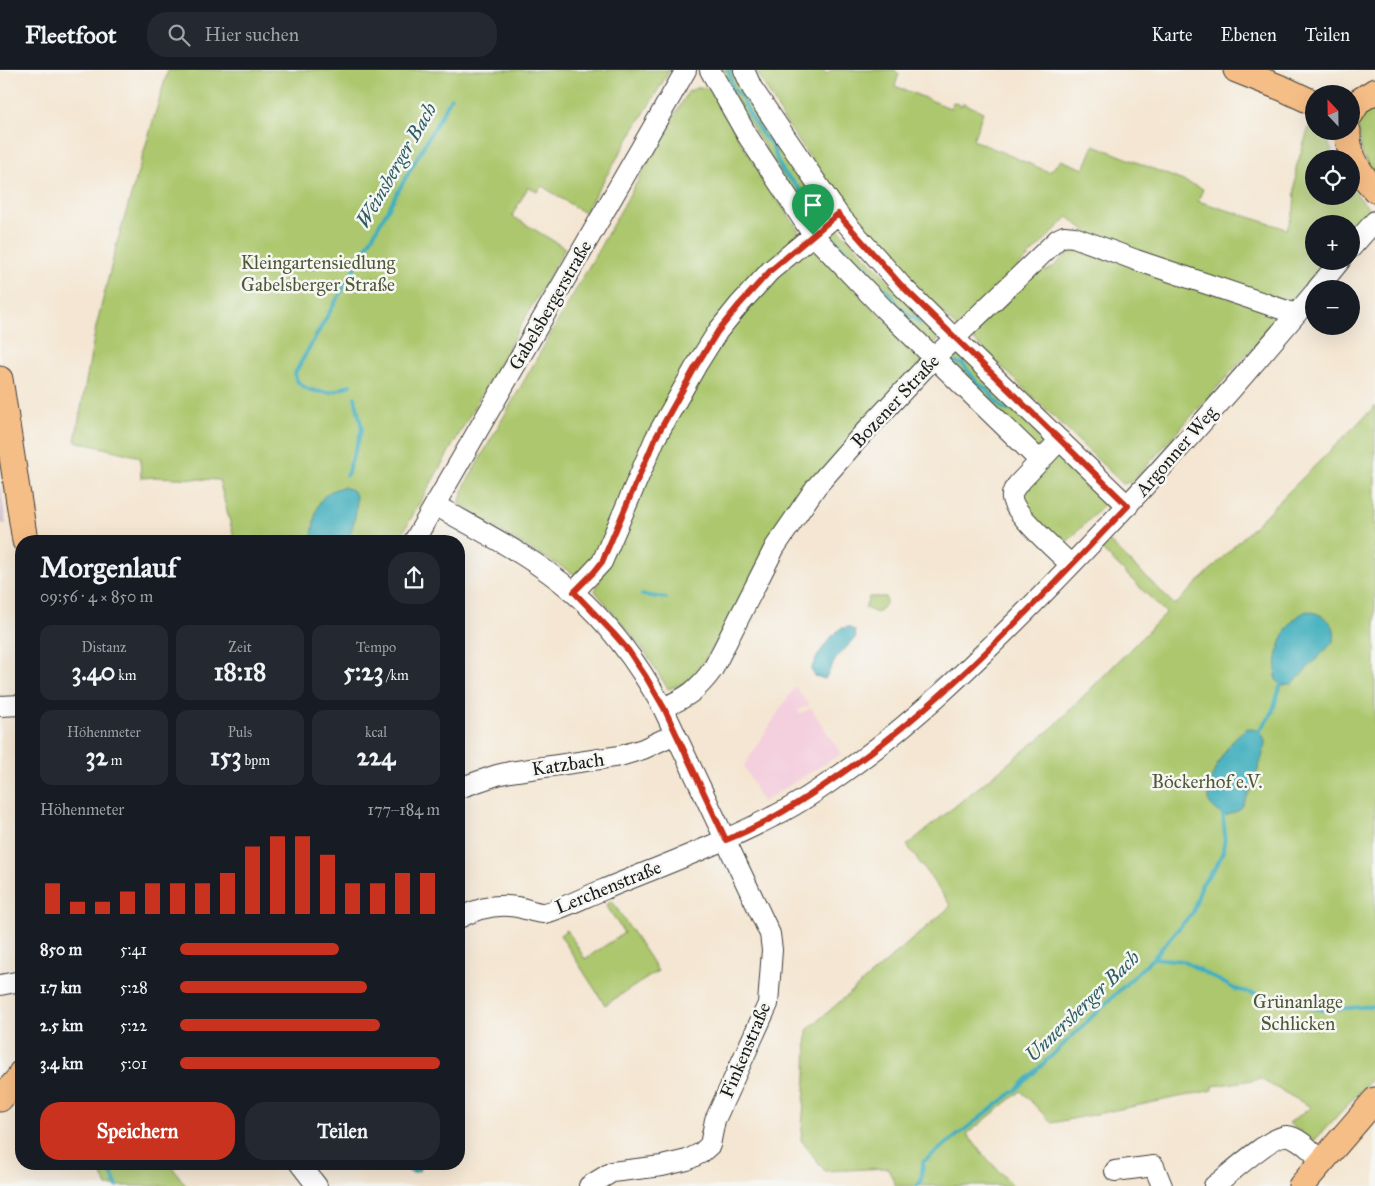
<!DOCTYPE html>
<html lang="de">
<meta charset="utf-8">
<style>
body{margin:0;font-family:"IM FELL Great Primer",serif;background:#242831;color:#f1f3f6;height:100vh;display:flex;flex-direction:column;font-size:19px;white-space:nowrap}
*{box-sizing:border-box;margin:0}
p{font-size:16px;color:#9ea1a6}
.icon{flex:none;width:28px;height:28px;fill:none;stroke:currentColor;stroke-width:2;stroke-linecap:round;stroke-linejoin:round}
.map{position:relative;flex:1;overflow:hidden}
.sheet{position:absolute;left:15px;top:465px;width:450px;height:635px;display:flex;flex-direction:column;background:#171b24;border-radius:20px;box-shadow:0 5px 20px #0002}
.sheet>*{flex:none}
.needle{width:32px;rotate:338deg}
.fabs{position:absolute;left:1305px;top:15px;display:grid;gap:10px}
.fabs a{display:grid;place-items:center;width:55px;height:55px;border-radius:50%;background:#171b24;box-shadow:0 5px 20px #0002;font-size:25px}
.pin{position:absolute;display:grid;place-items:center;width:42px;height:42px;color:#fff;margin:-51px -21px;border-radius:50% 50% 50% 0;rotate:-45deg;box-shadow:0 0 5px #0007}
.pin .icon{rotate:45deg}
.round{display:grid;place-items:center;flex:none;width:52px;height:52px;border-radius:20px;background:#242831}
.headline{display:flex;align-items:center;justify-content:space-between;height:85px;padding:0 25px}
h1{font-size:28px;font-weight:700;line-height:38px}
.figures{display:grid;grid-template-columns:repeat(3,1fr);gap:8px;height:85px;padding:5px 25px}
.figures div{display:grid;align-content:center;border-radius:12px;background:#242831;text-align:center}
.figures b{font-size:25px;font-weight:700}
.figures small{font-size:14px;font-weight:400}
.figures p{font-size:14px}
.chart{height:140px;padding:10px 25px}
.chart p{display:flex;justify-content:space-between}
.chart svg{width:100%;height:90px;margin-top:5px;stroke:#c8321e;stroke-width:6}
.action{display:flex;gap:10px;margin-top:auto;padding:10px 25px}
.action a{flex:1;height:58px;border-radius:20px;background:#c8321e;color:#fff;font-size:20px;font-weight:700;line-height:58px;text-align:center}
.action a+a{background:#242831;color:#f1f3f6}
ul{padding:0 25px;list-style:none;font-size:16px}
li{display:grid;grid-template-columns:80px 60px 1fr;align-items:center;height:38px}
li i{height:12px;border-radius:6px;background:#c8321e}
header{display:flex;align-items:center;gap:30px;box-sizing:border-box;height:70px;padding:0 25px;background:#171b24;border-bottom:1px solid #363941}
header strong{font-size:24px}
nav{display:flex;gap:28px;margin-inline-start:auto;font-size:18px}
.search{width:350px;height:45px;background:#242831;display:flex;align-items:center;gap:12px;box-sizing:border-box;padding:0 18px;border-radius:20px;color:#9ea1a6;font-size:19px}
.map>svg:first-child{display:block}
.built{fill:#f4cfde}
.industrial{fill:#d0bdce}
.green{fill:#acc76d;stroke:#647244}
.water{fill:#40afbd;stroke:#2e666c}
.lines{fill:none;stroke-linecap:round;stroke-linejoin:round}
.stream{stroke:#40afbd;stroke-width:4}
.minor-casing{stroke:#3c3a37;stroke-width:22}
.major-casing{stroke:#3c3a37;stroke-width:27}
.minor{stroke:#fff;stroke-width:20}
.major{stroke:#f6be87;stroke-width:25}
.route-casing{stroke:#fff;stroke-width:10}
.route{stroke:#c8321e;stroke-width:6}
.labels{text-anchor:middle;dominant-baseline:central;stroke-width:5;stroke-linejoin:round;paint-order:stroke}
.park-label{font-size:19px;fill:#4e5838;stroke:#f6f6f2}
.street-label{font-size:19px;fill:#1c1c1c;stroke:#f6f6f2}
.water-label{font-size:20px;font-style:italic;fill:#2c5e64;stroke:#f6f6f2}
</style>
<header>
<strong>Fleetfoot</strong>
<div class="search"><svg class="icon" aria-label="search" viewBox="0 0 24 24"><circle cx="10" cy="10" r="6"/><path d="M15 15l6 6"/></svg>Hier suchen</div>
<nav><a>Karte</a><a>Ebenen</a><a>Teilen</a></nav>
</header>
<div class="map">
<svg width="1375" height="1116" viewBox="0 0 1375 1116">
<rect width="100%" height="100%" fill="#f6f6f2"/>
<filter id="ink" filterUnits="userSpaceOnUse"><feTurbulence type="fractalNoise" baseFrequency=".02" numOctaves="2"/><feDisplacementMap in="SourceGraphic" scale="10" xChannelSelector="R" yChannelSelector="G"/><feConvolveMatrix kernelMatrix="1 2 1 2 8 2 1 2 1" color-interpolation-filters="sRGB"/></filter>
<filter id="wash" filterUnits="userSpaceOnUse"><feTurbulence type="fractalNoise" baseFrequency=".0096" numOctaves="4" result="noise"/><feDisplacementMap in="SourceGraphic" scale="20" xChannelSelector="R" yChannelSelector="G"/><feGaussianBlur stdDeviation="1.12" result="paint"/><feColorMatrix in="noise" values="0 0 0 0 0 0 0 0 0 0 0 0 0 0 0 0 0 1.4 0 .05"/><feComposite in="paint" operator="in"/></filter>
<g filter="url(#wash)">
<rect width="100%" height="100%" fill="#f4e6d2"/>
<path class="built" d="M795 616 809 635 798 640 800 644 811 638 841 684 762 732 744 696Z"/>
<path class="industrial" d="M0 412 6 454 0 453Z"/>
<path class="green" d="M168 0H670L584 143 542 116 537 122 528 117 512 146 565 178 398 471H235L219 410 156 407 141 408 140 387 75 371 96 257 117 173Z
M717 0H737L782 81 821 139V144L814 149 807 146Z
M756 0H823L826 4 831 0H895L899 4 895 16 950 38 953 32 962 36 963 33 983 42 973 70 1049 102 1061 90 1084 99 1094 75 1203 119 1198 131 1287 159 1294 140 1296 98 1312 48 1314 50V61H1322L1336 89H1314V126H1351V117L1369 139V142L1351 168V154H1314V191H1332L1293 237 1091 165 1068 147 957 258 865 161 840 132 785 51Z
M699 17 709 19 761 105 802 165 752 210 590 497 576 505 511 468 459 433 465 415 688 22Z
M1375 32V105L1362 84 1358 57 1361 47Z
M836 158 840 160 942 266 932 276 826 166Z
M810 176 925 289 864 353 726 555 705 591 686 613 668 619 643 579 595 521 671 354 734 250Z
M1078 179 1275 243 1277 251 1133 411 1123 414 973 269 974 261 1040 197 1046 201C1059 196 1064 181 1078 179Z
M959 279 1048 368 1035 380 947 292Z
M1375 336V1005L1313 1072 1289 1053 1311 1037 1260 1009 1213 1016V1020L1052 1053 1021 1021 967 1064 983 1084 1013 1116H896L888 1098 825 1101 801 1070 806 1006 807 960 951 836 907 775 1052 658 1166 543 1100 478 1108 470 1175 535Z
M1063 382 1114 435 1111 441 1104 435 1063 476 1020 435 1019 420 1053 385Z
M869 527H886V534L877 543 865 538Z
M612 831 658 901 605 935 560 865 567 860 585 889 624 863 606 835Z
M97 1094H170L186 1116H107Z"/>
<path class="water" d="M343 417C347 418 351 419 354 422 361 431 352 461 348 471H311C316 446 313 423 343 417Z
M1307 541C1322 543 1340 554 1333 572L1294 612 1290 614 1282 615 1276 610C1274 586 1283 550 1307 541Z
M849 557 855 561 856 567 836 589 825 609 815 606 811 600C815 588 830 565 841 558 842 558 847 557 849 557Z
M1247 658C1256 659 1263 662 1265 671 1266 682 1248 730 1241 738 1236 743 1230 745 1223 746L1210 734C1203 711 1228 670 1247 658Z
M405 1094H422L419 1101 413 1103 408 1101Z"/>
<g class="lines">
<path class="stream" d="M729 0 732 17 742 28 750 46 765 68 772 74 778 92 784 103 797 116 806 129
M833 168 853 189 867 198 875 211 891 224 897 235 920 253
M955 292 963 294 978 314 987 319 1003 339 1010 340
M350 315C344 317 338 321 331 322 318 323 295 319 295 303L451 28
M347 405 362 359 355 327
M642 525 666 528
M1259 661 1272 643 1281 614
M1153 888 1183 891 1235 919 1322 940 1375 936
M107 1094 117 1116
M917 1116 921 1111 923 1092 1017 1019 1153 888 1193 842 1202 814 1217 795 1223 781 1225 766 1223 746"/>
</g>
</g>
<g filter="url(#ink)">
<g class="lines">
<defs>
<path id="minor" d="M710 0 747 65 813 165 884 239 1040 391
M744 0 752 18 838 144 901 215 955 269 1128 436
M1351 178 1375 151
M1317 219 1340 191
M1060 370 1018 414C1015 418 1011 422 1012 428 1013 443 1059 483 1071 495
M435 435C482 462 532 486 573 522 611 555 639 595 663 638L770 864 772 880 768 934 715 1050 710 1075 701 1083 687 1090 662 1096 612 1102 589 1116
M414 471 686 0
M574 522 602 492 655 369 696 296 718 261 739 235 770 201 838 144
M0 636 21 635
M663 638C687 627 697 621 713 599L775 477 816 417 859 368 934 288 1058 169 1064 166 1074 167 1136 190 1296 244
M459 718 497 705 510 702 620 686 643 679 675 664
M459 848C476 839 497 833 517 837 525 838 535 843 544 843 556 842 591 824 605 819 661 796 718 775 772 747 795 736 816 722 837 707 911 656 975 593 1038 529 1134 431 1226 328 1314 223
M0 915 21 911
M300 1094 317 1116
M1115 1101 1154 1096 1162 1116
M1214 1116C1227 1106 1273 1064 1287 1066 1300 1067 1313 1083 1322 1091"/>
<path id="major" d="M1236 0 1284 19 1314 33
M1351 44 1359 31 1375 21
M1348 61C1347 84 1360 104 1375 120
M0 309 25 471
M0 1029 19 1008 21 1003
M1301 1116 1375 1030"/>
</defs>
<use href="#minor" class="minor-casing"/>
<use href="#major" class="major-casing"/>
<use href="#minor" class="minor"/>
<use href="#major" class="major"/>
</g>
</g>
<g class="lines" filter="url(#ink)">
<defs>
<path id="route" d="M838 144 901 215 1128 436C1037 531 947 631 838 706 802 731 766 754 726 770L664 638 646 607 628 580 614 564 574 522 594 502 602 492 655 369 696 296 718 261 739 235 770 201Z"/>
</defs>
<use href="#route" class="route-casing"/>
<use href="#route" class="route"/>
</g>
<g class="labels">
<g class="park-label">
<text x="318" y="192">Kleingartensiedlung<tspan x="318" dy="22">Gabelsberger Straße</tspan></text>
<text x="1207" y="711">Böckerhof e.V.</text>
<text x="1298" y="931">Grünanlage<tspan x="1298" dy="22">Schlicken</tspan></text>
</g>
<g class="street-label">
<text transform="translate(550 235) rotate(-60)">Gabelsbergerstraße</text>
<text transform="translate(895 331) rotate(-47)">Bozener Straße</text>
<text transform="translate(1176 381) rotate(-49)">Argonner Weg</text>
<text transform="translate(568 694) rotate(-8)">Katzbach</text>
<text transform="translate(608 817) rotate(-22)">Lerchenstraße</text>
<text transform="translate(745 980) rotate(-67)">Finkenstraße</text>
</g>
<g class="water-label">
<text transform="translate(396 95) rotate(-60)">Weinsberger Bach</text>
<text transform="translate(1082 936) rotate(-44)">Unnersberger Bach</text>
</g>
</g>
</svg>
<div class="fabs">
<a><svg class="needle" viewBox="-14 -14 28 28"><path d="M0-13l5 13h-10z" fill="#e53935"/><path d="M0 13l5-13h-10z" fill="#9ea1a6"/></svg></a>
<a><svg class="icon" aria-label="locate" viewBox="0 0 24 24"><circle cx="12" cy="12" r="6"/><path d="M12 2v4M12 18v4M2 12h4M18 12h4"/></svg></a>
<a>+</a>
<a>−</a>
</div>
<div class="pin" style="left:813px;top:165px;background:#1e9e55"><svg class="icon" aria-label="arrive" viewBox="0 0 24 24"><path d="M6 21V4h12l-3 4 3 4H6"/></svg></div>
<section class="sheet">
<div class="headline"><div><h1>Morgenlauf</h1><p>09:56 · 4 × 850 m</p></div><a class="round"><svg class="icon" aria-label="share" viewBox="0 0 24 24"><path d="M12 15V3M7 8l5-5 5 5M5 13v7h14v-7"/></svg></a></div>
<div class="figures">
<div><p>Distanz</p><b>3.40<small> km</small></b></div>
<div><p>Zeit</p><b>18:18</b></div>
<div><p>Tempo</p><b>5:23<small> /km</small></b></div>
</div>
<div class="figures">
<div><p>Höhenmeter</p><b>32<small> m</small></b></div>
<div><p>Puls</p><b>153<small> bpm</small></b></div>
<div><p>kcal</p><b>224</b></div>
</div>
<div class="chart"><p><span>Höhenmeter</span>177–184 m</p>
<svg viewBox="0 0 160 44" preserveAspectRatio="none"><path d="M5 44V29M15 44V38M25 44V38M35 44V33M45 44V29M55 44V29M65 44V29M75 44V24M85 44V11M95 44V6M105 44V6M115 44V15M125 44V29M135 44V29M145 44V24M155 44V24"/></svg>
</div>
<ul>
<li><b>850 m</b>5:41<i style="width:61%"></i></li>
<li><b>1.7 km</b>5:28<i style="width:72%"></i></li>
<li><b>2.5 km</b>5:22<i style="width:77%"></i></li>
<li><b>3.4 km</b>5:01<i style="width:100%"></i></li>
</ul>
<div class="action"><a>Speichern</a><a>Teilen</a></div>
</section>
</div>
